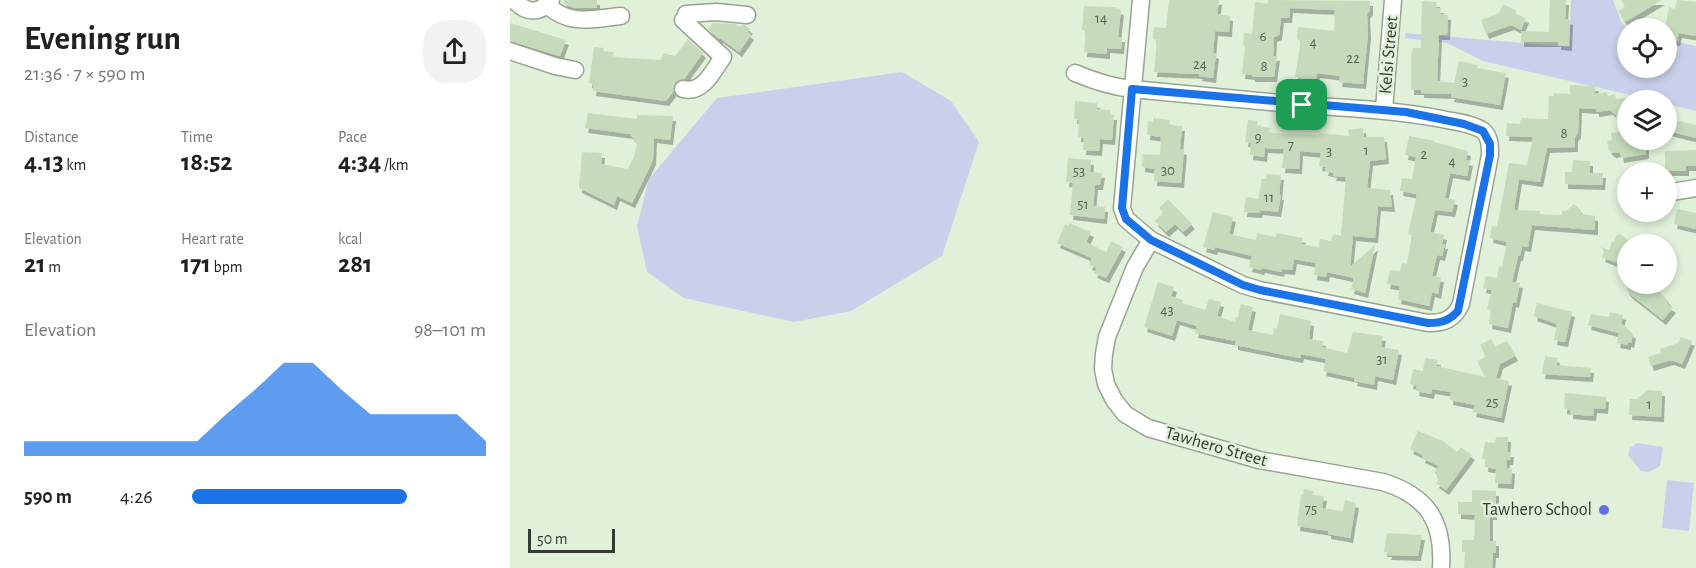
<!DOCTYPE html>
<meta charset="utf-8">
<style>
body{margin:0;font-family:"Alegreya Sans",sans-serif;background:#f2f2f2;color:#202124;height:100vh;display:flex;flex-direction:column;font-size:22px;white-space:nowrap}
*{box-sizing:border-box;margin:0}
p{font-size:20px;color:#757577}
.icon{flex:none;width:33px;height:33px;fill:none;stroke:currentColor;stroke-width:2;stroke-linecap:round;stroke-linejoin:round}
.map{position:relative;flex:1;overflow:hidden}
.details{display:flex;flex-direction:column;background:#fff;width:510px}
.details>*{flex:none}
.controls{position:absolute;left:1107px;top:18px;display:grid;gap:12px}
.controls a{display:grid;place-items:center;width:60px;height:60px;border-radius:50%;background:#fff;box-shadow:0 3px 9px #0003;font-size:30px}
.scale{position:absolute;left:18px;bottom:15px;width:87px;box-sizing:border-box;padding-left:6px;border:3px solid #343b32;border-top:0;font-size:16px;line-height:21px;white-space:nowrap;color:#343b32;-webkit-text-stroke:4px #e0f0d9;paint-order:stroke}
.pin{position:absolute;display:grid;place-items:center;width:51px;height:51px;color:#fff;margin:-26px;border-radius:12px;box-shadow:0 3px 9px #0006}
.round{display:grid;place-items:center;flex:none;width:63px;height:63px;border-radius:24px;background:#f2f2f2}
.head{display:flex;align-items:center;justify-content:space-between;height:102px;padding:0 24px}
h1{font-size:33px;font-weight:600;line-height:45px}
.figures{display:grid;grid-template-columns:repeat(3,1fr);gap:9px;height:102px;padding:6px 24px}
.figures div{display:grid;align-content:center}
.figures b{font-size:26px;font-weight:600}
.figures small{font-size:16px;font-weight:400}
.figures p{font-size:16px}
.chart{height:168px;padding:12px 24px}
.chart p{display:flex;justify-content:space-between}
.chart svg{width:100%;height:108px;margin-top:6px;fill:#1a73e8;opacity:.7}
ul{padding:0 24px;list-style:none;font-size:20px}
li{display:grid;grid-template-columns:96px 72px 1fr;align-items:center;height:45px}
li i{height:15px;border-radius:8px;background:#1a73e8}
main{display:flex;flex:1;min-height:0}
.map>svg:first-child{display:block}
.green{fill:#c9d0eb}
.building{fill:#c6dbbc;filter:url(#shadow)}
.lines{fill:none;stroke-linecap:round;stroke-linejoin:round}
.minor-casing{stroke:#96a590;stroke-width:19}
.minor{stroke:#fff;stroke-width:16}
.route-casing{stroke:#fff;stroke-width:12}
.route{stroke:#1a73e8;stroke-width:8}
.poi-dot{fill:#626fe7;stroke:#e0f0d9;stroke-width:2}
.labels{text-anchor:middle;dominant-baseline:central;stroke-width:5;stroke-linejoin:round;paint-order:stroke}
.number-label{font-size:15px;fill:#586354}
.street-label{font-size:18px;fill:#343b32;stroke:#e0f0d9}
.poi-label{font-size:18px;fill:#343b32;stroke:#e0f0d9;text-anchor:end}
</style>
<main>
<section class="details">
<div class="head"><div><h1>Evening run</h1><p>21:36 · 7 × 590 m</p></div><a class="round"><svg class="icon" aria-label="share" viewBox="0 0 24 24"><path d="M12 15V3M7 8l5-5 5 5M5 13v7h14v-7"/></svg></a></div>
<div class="figures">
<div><p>Distance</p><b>4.13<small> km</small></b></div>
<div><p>Time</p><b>18:52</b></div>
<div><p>Pace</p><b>4:34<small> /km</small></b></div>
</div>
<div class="figures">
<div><p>Elevation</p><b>21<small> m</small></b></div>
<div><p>Heart rate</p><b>171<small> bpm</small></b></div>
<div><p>kcal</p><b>281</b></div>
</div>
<div class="chart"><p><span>Elevation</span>98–101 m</p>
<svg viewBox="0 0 160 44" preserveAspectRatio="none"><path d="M0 44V38L10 38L20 38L30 38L40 38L50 38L60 38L70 27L80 17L90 6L100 6L110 17L120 27L130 27L140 27L150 27L160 38V44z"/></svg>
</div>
<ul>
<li><b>590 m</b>4:26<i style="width:73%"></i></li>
</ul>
</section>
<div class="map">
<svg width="1186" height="568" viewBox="0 0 1186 568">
<defs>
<filter id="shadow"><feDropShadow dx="3" dy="5" stdDeviation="0" flood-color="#0004"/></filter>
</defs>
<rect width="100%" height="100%" fill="#e0f0d9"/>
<path class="green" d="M1061 0H1103L1112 24 1121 28H1118V68H1156L1157 40 1186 46V111L1157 104 1156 100H1142L973 61 937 43 895 38 896 33 1059 47Z
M392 72 441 101 469 142 432 256 341 311 284 322 174 298 137 272 127 226 139 179 207 98Z
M1127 443 1153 447 1150 466 1139 472 1131 471 1118 455 1120 448Z
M1157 480 1184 483 1179 531 1152 528Z"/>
<path class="building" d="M54 0H87V8H65L54 4Z
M659 0H709L707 14 720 16 719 32 705 31 703 53 706 54 703 78 689 76 690 74 644 72 647 40 643 39 644 27 656 28Z
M758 0 860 1V10L857 14 858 34 853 84 829 82 830 76 807 73 806 81 803 84 790 83 791 78 785 77 791 40H788L787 37 788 27 824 31 825 10 780 8 779 18H771L769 35 764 37 763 56H767L764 77H742V75L732 74 735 46 733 45 734 33 742 34 745 2 758 4Z
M1040 0H1056L1055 19 1060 20 1059 46 1048 45V42H1011V31L1039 32Z
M1111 0H1152L1115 22 1108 11 1115 7Z
M1167 0 1186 2V36L1169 33 1167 41 1156 39V28H1155L1159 7 1165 9Z
M912 1 927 2 926 8H931L930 14 938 15 937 35H929L927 81 944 83 949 61 968 65 967 68 996 73 990 105 941 97 942 94 911 93V90H901V54L903 48H911Z
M993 4 1007 11 1005 14 1016 18 1011 30 1001 25 976 34 971 20 989 13Z
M574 6 606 7V9L611 10 608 37H612L611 49 597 48V54L574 52 576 30H572Z
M0 23 56 40 50 56 0 41Z
M203 23 226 24 230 27 232 25H235L240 29 237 32 241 35 229 52 210 38 209 39 198 29Z
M178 39 193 53 174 79 165 83 163 92 156 101 83 91 84 84 79 83 84 47 94 48 93 51 104 52 103 57 151 60 153 53 165 56Z
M1060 85 1086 86 1084 94 1097 92 1098 96 1105 94 1106 99 1118 97V140H1124L1125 146 1136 145V154L1111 158 1110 152 1103 153 1099 150 1097 141 1102 140 1101 133 1109 132 1106 115 1100 110 1086 112V109L1069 108 1068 133 1065 137V147L1037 148 1030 182 1009 179 1004 210 1030 211V214L1052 215V211H1056L1064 204 1071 210V214L1085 216V230L1022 225 1018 247 1012 246 1010 256H1008L1002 282 1010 283 1006 303 1003 302 998 328 979 324 981 310 977 309 982 290 973 288 976 276 987 278 989 266 992 267 997 242 980 238 982 226 987 227 999 163 1017 165 1023 137 996 136 997 123 1010 124 1011 118 1038 119 1039 96H1044V93L1060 94Z
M565 101 587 103V109L600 110V115H604L602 140 590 139 589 151 573 150 574 138 568 137 569 120 564 119Z
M78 113 127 119V115L163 116 160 140 144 138 143 160 122 203 107 196 104 205 69 188 72 152 92 153 91 164 118 169 125 154 127 143 120 134 75 128Z
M643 118 660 120 659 125 672 126 670 149 674 150 671 183 644 181 645 169 632 167 633 154 650 155 651 137 637 135 638 121 643 122Z
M1161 119 1186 125V138L1158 131Z
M738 120 748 121 747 126 760 128 759 133 808 135 810 133 839 136 838 130 853 128 854 137H874L876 159 860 161 857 188 880 190 882 207 868 206 865 238 843 236 840 267 865 245 855 293 841 289 844 278 817 272 816 277 804 275 806 263 784 259 782 270 772 269 771 272 752 268 751 270 739 267 742 256 705 247 704 250 693 247 703 212 723 217 719 234 746 240 747 233 766 237 767 233 793 238 791 244 809 247 810 239 821 241 823 234 831 236 836 177 823 176 824 173 815 171 816 167 809 166 811 153 790 151 789 169 772 168 774 149 755 148 754 157 740 155 741 143 735 142Z
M899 136 925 141 924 142 958 151 956 160 960 161 957 176 940 173 935 198 945 200 942 212 925 210 920 232 934 235 932 244H935L932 256 927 255 922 276 931 277 928 294 922 292 919 306 888 299 890 286 877 284 880 270 890 271 892 263 897 264 902 235 898 234 907 194 890 191 892 178 902 179 906 157 895 155Z
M1186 150V166H1176V171H1155V151Z
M558 158 581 160 580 172 592 173 590 185H585L583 206 595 207 594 219 560 215 563 183 556 182Z
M1063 160 1080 161V173H1093L1092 185 1055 184V172H1062Z
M757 174 771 175 769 195H771L768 212 750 210 749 213 734 212 736 197 748 199 752 179H756Z
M658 199 682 224 673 232 665 224 656 232 645 221 654 212 649 208Z
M1167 209 1186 213V229L1164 224Z
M559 223 581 232 576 242 596 252 601 241 613 247 596 278 584 273 587 268 579 265 582 258 547 243 555 224 559 226Z
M1110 234 1121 242 1118 244V267L1092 257 1094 252 1091 247 1099 250 1102 241 1104 242 1107 235Z
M648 282 664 287 661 296 673 300 672 303 695 310 699 299 711 302 707 316 725 322 726 317H728L731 304 743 307 738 330 763 335 764 328 767 329 770 314 801 321 799 339 813 341 812 347 837 353 843 332 873 336 871 347 889 350 883 380 865 376 864 385 844 381 845 378 813 371 816 359 791 354 790 358 774 355 725 345V341L685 333 687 326 667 320 662 336 634 327Z
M1121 286 1148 290 1159 302 1157 304 1163 308 1153 320 1120 294 1116 289Z
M1027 303 1062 312 1055 342 1044 340 1047 324 1024 316Z
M1100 312 1113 315 1111 323 1123 334 1121 343 1118 342V345L1107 343 1109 333 1078 325 1081 314 1099 317Z
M1171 337 1182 341 1172 364 1161 360 1141 366 1138 357 1151 353 1150 349 1168 343Z
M981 339 985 347 997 341 1005 356 990 364 986 378 999 381 991 418 963 412 965 405 940 400 941 392 922 389 921 394 906 391 907 386 900 384 903 369 913 371 915 358 928 360 926 366 975 377 967 361 976 357 970 345Z
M1035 356 1047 358 1046 365 1081 368 1080 377 1032 374Z
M1138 390 1152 391 1151 417 1119 415 1120 399H1127Z
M1055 393 1096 397 1095 409 1084 408 1083 416 1060 414V410L1054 409Z
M908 431 933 441 947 452 951 447 962 455 936 490 926 483 929 478 924 472 929 466 912 458 913 455 900 449Z
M986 437H998L997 452H1001L1000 460H997L996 468 1002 469 1001 484 985 483 986 469 975 467 976 459H972L975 442 985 443Z
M794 489 804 491 803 495 814 496 812 508 833 511 835 500 846 503 840 538 818 534V531L787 526 791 494 793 495Z
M962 490 986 491V511H984V515H980V541H986V553H983L982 568H954L955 552H952V540H964L965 515 948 514V502H962Z
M877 533 912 535 908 556 878 555 879 552H874Z"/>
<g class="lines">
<defs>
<path id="minor" d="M4 0C16 13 29 15 41 0
M37 5C60 26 82 19 111 16
M176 14 206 12 237 15
M173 20 213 57C203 71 193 94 173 89
M0 51 45 66 65 70
M565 73C584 81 601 87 622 89 678 94 735 100 791 105 839 108 885 110 932 119 945 122 961 123 972 130 980 136 980 145 980 155L951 304C944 320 933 323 918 323L750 290 733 285 641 240 616 219 612 208 631 0
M874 110 883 0
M1156 193 1186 188
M641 240 625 267 597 337 594 354 593 369 596 384 604 400 615 414 638 428 749 460 873 482C918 496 934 522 931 568"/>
</defs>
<use href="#minor" class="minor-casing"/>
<use href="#minor" class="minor"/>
</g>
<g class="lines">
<defs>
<path id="route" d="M622 89 896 112 954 124 973 131 980 144V155L948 311C939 321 931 323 918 323L750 290 733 285 641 240 616 219 612 208Z"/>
</defs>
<use href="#route" class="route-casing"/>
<use href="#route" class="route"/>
</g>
<circle class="poi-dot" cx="1094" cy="510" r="6"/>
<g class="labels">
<g class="number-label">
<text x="591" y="18">14</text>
<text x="753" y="36">6</text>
<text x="803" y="42">4</text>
<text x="843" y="58">22</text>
<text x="690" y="64">24</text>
<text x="754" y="66">8</text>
<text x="955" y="81">3</text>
<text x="1054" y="133">8</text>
<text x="748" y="137">9</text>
<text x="781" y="145">7</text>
<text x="856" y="150">1</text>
<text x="819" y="151">3</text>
<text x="914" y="154">2</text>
<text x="942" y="161">4</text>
<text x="658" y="170">30</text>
<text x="569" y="171">53</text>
<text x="759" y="197">11</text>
<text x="573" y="204">51</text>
<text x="657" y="310">43</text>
<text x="872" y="359">31</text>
<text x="982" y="402">25</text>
<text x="1139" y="404">1</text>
<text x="801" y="509">75</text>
</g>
<g class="street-label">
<text transform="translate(879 55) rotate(-85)">Kelsi Street</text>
<text transform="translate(706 447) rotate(16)">Tawhero Street</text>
</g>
<g class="poi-label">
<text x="1082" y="510">Tawhero School</text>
</g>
</g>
</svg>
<div class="controls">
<a><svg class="icon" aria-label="locate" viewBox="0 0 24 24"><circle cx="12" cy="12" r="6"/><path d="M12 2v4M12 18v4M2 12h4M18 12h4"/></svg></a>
<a><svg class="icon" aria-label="layers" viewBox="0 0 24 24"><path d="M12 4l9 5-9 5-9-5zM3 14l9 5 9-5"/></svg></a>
<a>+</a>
<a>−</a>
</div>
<div class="scale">50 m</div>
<div class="pin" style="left:792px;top:105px;background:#1e9e55"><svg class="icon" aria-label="arrive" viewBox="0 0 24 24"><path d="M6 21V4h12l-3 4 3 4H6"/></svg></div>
</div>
</main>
